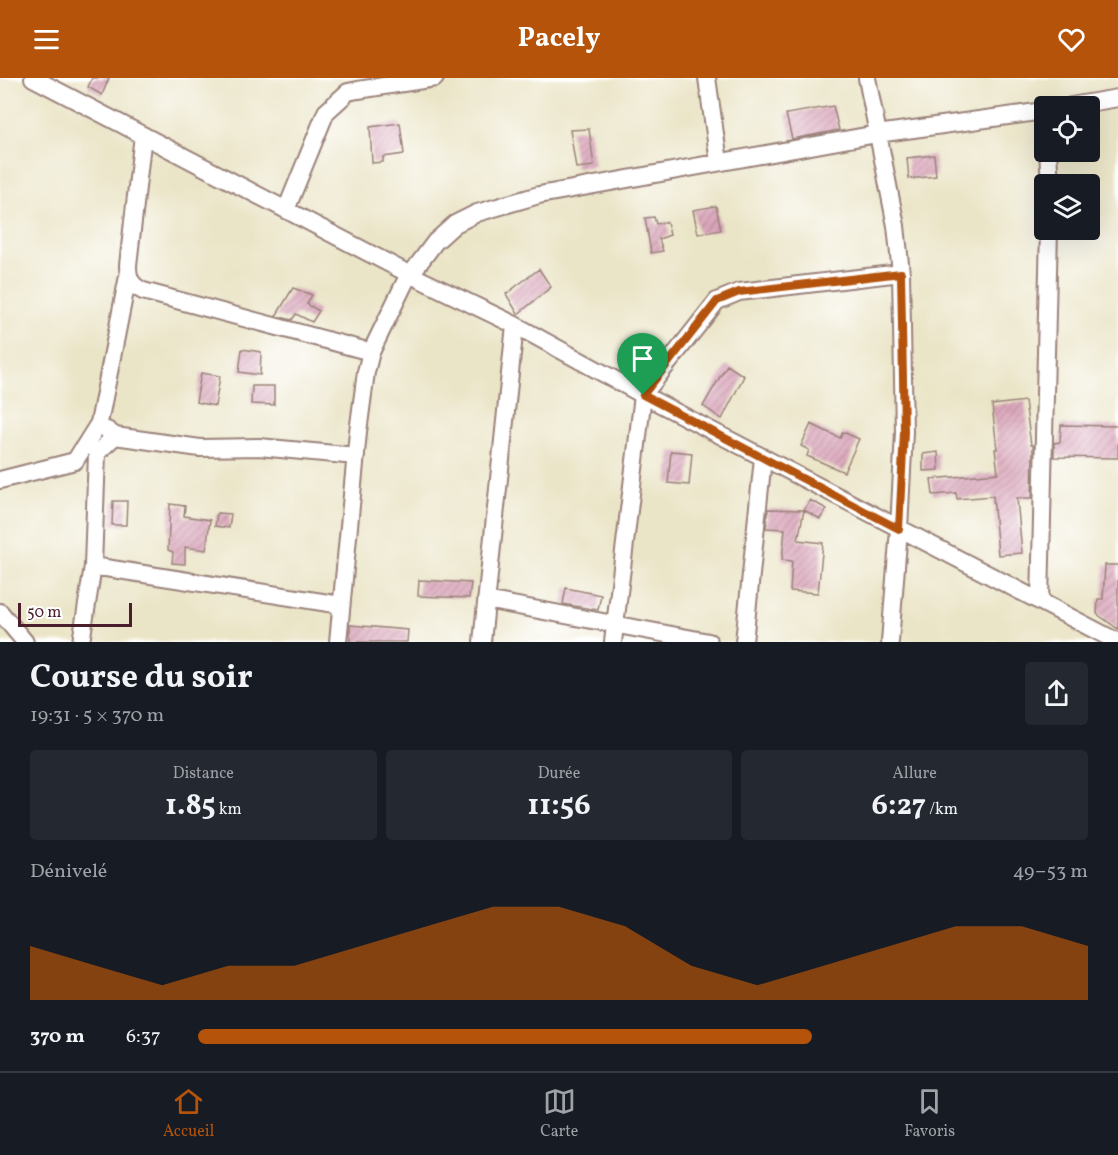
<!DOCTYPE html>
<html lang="fr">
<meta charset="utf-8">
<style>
body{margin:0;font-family:Vollkorn,serif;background:#242831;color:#f1f3f6;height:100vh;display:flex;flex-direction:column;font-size:22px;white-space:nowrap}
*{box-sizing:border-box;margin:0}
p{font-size:20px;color:#9ea1a6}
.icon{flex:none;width:33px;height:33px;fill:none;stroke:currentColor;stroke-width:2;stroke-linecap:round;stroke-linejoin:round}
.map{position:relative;height:564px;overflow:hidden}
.sheet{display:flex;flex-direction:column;background:#171b24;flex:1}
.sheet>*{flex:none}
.fabs{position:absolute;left:1034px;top:18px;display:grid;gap:12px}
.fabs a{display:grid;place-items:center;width:66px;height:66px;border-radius:6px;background:#171b24;box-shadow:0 6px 24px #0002;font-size:30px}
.scale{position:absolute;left:18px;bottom:15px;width:114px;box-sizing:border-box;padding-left:6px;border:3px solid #4a1f2b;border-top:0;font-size:16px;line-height:21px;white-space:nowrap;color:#4a1f2b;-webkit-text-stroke:4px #fff;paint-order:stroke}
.pin{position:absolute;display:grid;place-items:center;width:51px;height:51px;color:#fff;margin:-62px -26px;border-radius:50% 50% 50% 0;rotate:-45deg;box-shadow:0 0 6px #0007}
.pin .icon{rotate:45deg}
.round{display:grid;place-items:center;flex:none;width:63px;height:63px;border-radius:6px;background:#242831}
.summary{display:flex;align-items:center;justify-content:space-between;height:102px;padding:0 30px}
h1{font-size:33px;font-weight:700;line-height:45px}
.stats{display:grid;grid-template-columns:repeat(3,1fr);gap:9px;height:102px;padding:6px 30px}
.stats div{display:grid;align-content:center;border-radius:6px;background:#242831;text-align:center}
.stats b{font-size:30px;font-weight:700}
.stats small{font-size:16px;font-weight:400}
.stats p{font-size:16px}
.chart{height:168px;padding:12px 30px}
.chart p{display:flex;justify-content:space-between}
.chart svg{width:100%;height:108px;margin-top:6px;fill:#b45309;opacity:.7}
ul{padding:0 30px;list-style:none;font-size:20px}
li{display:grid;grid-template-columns:96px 72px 1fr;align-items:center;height:45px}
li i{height:15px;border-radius:8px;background:#b45309}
header{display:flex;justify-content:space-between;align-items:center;height:78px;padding:0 30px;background:#b45309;color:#fff;font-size:27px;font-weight:700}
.menu{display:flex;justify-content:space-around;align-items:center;height:84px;border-top:2px solid #363941;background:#171b24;font-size:16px;color:#9ea1a6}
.menu a{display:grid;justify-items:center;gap:3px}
.menu .on{color:#b45309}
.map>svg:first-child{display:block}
.building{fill:url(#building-hatch)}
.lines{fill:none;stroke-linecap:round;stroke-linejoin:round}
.minor-casing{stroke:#9a827a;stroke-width:20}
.minor{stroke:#fff;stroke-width:16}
.route-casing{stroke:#fff;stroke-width:12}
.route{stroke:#b45309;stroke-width:8}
</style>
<header><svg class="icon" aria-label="menu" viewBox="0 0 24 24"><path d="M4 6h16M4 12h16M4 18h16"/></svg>Pacely<svg class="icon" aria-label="heart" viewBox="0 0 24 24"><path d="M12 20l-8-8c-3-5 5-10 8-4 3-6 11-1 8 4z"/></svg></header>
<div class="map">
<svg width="1118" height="564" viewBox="0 0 1118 564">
<defs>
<pattern id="building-hatch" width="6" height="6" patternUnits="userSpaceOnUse" patternTransform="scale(1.5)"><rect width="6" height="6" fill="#dca7bc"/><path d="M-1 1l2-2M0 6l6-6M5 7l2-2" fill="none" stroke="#b48799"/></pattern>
</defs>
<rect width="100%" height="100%" fill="#fff"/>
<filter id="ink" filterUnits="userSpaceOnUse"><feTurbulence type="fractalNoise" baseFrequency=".0167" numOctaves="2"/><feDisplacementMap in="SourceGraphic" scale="12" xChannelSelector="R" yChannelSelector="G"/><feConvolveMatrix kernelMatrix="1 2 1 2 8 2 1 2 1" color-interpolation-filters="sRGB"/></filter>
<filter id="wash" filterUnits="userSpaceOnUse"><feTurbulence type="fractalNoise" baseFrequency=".008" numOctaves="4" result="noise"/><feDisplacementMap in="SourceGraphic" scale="24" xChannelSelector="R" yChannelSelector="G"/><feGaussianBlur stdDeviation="1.35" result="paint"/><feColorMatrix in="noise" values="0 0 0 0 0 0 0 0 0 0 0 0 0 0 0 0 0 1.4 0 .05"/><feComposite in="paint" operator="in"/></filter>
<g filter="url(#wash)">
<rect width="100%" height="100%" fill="#ebe5c8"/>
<g id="blocks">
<path class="building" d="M92 0H109L102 17 88 9Z
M833 28 839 52 792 61 786 36Z
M400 45 404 76 383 79V84L372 85 370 49Z
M589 51 594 88 576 90 570 52Z
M934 77 936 98 909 101 907 80Z
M716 128 721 152 698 156 693 132Z
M654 139 656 146 667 144 670 157 659 161 663 173 651 175 645 140Z
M539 191 551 209 518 236 506 216Z
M293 210 312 217 307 226 319 233 312 244 296 236 292 242 276 238Z
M242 271 261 274 260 297 239 294Z
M727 287 744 298 722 341 703 328Z
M201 295 220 298 215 328 196 324Z
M252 308H274V327L251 326Z
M1025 323 1031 367H1033L1032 420H1017L1022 475 998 477 993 418 957 421 956 415 933 417 931 401 998 395 995 371H997L992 327Z
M811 346 840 360 843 354 859 361 844 394 807 378 809 372 801 368Z
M1061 347 1118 348V380L1054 379V365L1060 364Z
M671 373 692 375 689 407 668 405Z
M938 374 939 392 923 393V376Z
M810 422 827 431 820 441 804 432Z
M113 423H127L126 447H112Z
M170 426 185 428 184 438 210 442 206 472 185 469V486L172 485 173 474 168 472Z
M768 431 804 432 798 462 823 465 818 515 790 513 792 483 782 482 785 451 766 450Z
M217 435 231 436 229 450 215 448Z
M1105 487H1118V551L1097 536 1098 521H1103Z
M419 502 471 505 469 520 418 518Z
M566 510 601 517 598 532 563 526Z
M350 547 408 552 407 564H350Z"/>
</g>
</g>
<g filter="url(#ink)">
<use href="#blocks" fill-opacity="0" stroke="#9a827a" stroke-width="1.5"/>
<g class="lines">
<defs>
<path id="minor" d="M33 0 409 196 515 247 643 317 1118 564
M707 0 719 84
M867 0 896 148 901 195 904 354 899 451 890 564
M1071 28 1118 20
M143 57 128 187C128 201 131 207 143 213L371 274
M1048 74 1050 106
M286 132 326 34 348 14 358 12 435 0
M411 196 435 164 455 146 477 135 539 117 877 56 1044 33
M107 352 115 358 200 370 259 369 356 378
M115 358 97 375 93 488 341 527
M0 402 75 383 99 345 128 198
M486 522 709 564
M1040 523 1049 152
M0 534 25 564
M81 564 93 488
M338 564 358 354 366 294 371 274 409 196
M482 564 515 247
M613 564 643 317 717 223 739 214 901 195
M744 564 763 380"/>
</defs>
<use href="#minor" class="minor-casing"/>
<use href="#minor" class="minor"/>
</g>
</g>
<g class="lines" filter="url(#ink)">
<defs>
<path id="route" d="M901 195 904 354 899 451 643 317 717 223 739 214Z"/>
</defs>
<use href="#route" class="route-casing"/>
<use href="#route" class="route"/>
</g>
</svg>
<div class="fabs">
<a><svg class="icon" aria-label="locate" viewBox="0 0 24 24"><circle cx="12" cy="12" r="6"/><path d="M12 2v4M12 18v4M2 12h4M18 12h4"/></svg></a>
<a><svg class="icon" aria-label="layers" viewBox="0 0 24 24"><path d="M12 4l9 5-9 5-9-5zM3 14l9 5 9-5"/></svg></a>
</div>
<div class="scale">50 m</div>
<div class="pin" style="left:643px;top:317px;background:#1e9e55"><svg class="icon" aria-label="arrive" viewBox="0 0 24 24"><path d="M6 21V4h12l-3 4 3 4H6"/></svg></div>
</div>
<section class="sheet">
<div class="summary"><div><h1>Course du soir</h1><p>19:31 · 5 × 370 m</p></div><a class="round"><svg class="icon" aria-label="share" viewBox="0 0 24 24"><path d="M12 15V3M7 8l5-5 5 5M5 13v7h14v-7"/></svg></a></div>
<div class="stats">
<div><p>Distance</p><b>1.85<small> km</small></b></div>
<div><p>Durée</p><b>11:56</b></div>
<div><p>Allure</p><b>6:27<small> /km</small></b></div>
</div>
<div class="chart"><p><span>Dénivelé</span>49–53 m</p>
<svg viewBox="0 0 160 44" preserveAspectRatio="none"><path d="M0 44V22L10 30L20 38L30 30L40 30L50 22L60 14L70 6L80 6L90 14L100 30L110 38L120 30L130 22L140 14L150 14L160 22V44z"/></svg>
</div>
<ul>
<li><b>370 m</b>6:37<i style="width:69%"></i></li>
</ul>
</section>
<nav class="menu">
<a class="on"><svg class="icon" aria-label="home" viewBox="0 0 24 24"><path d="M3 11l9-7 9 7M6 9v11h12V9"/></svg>Accueil</a>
<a><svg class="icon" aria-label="map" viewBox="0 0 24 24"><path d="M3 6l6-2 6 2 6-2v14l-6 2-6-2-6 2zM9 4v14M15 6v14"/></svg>Carte</a>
<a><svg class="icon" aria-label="saved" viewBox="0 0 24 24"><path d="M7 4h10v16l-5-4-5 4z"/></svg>Favoris</a>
</nav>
